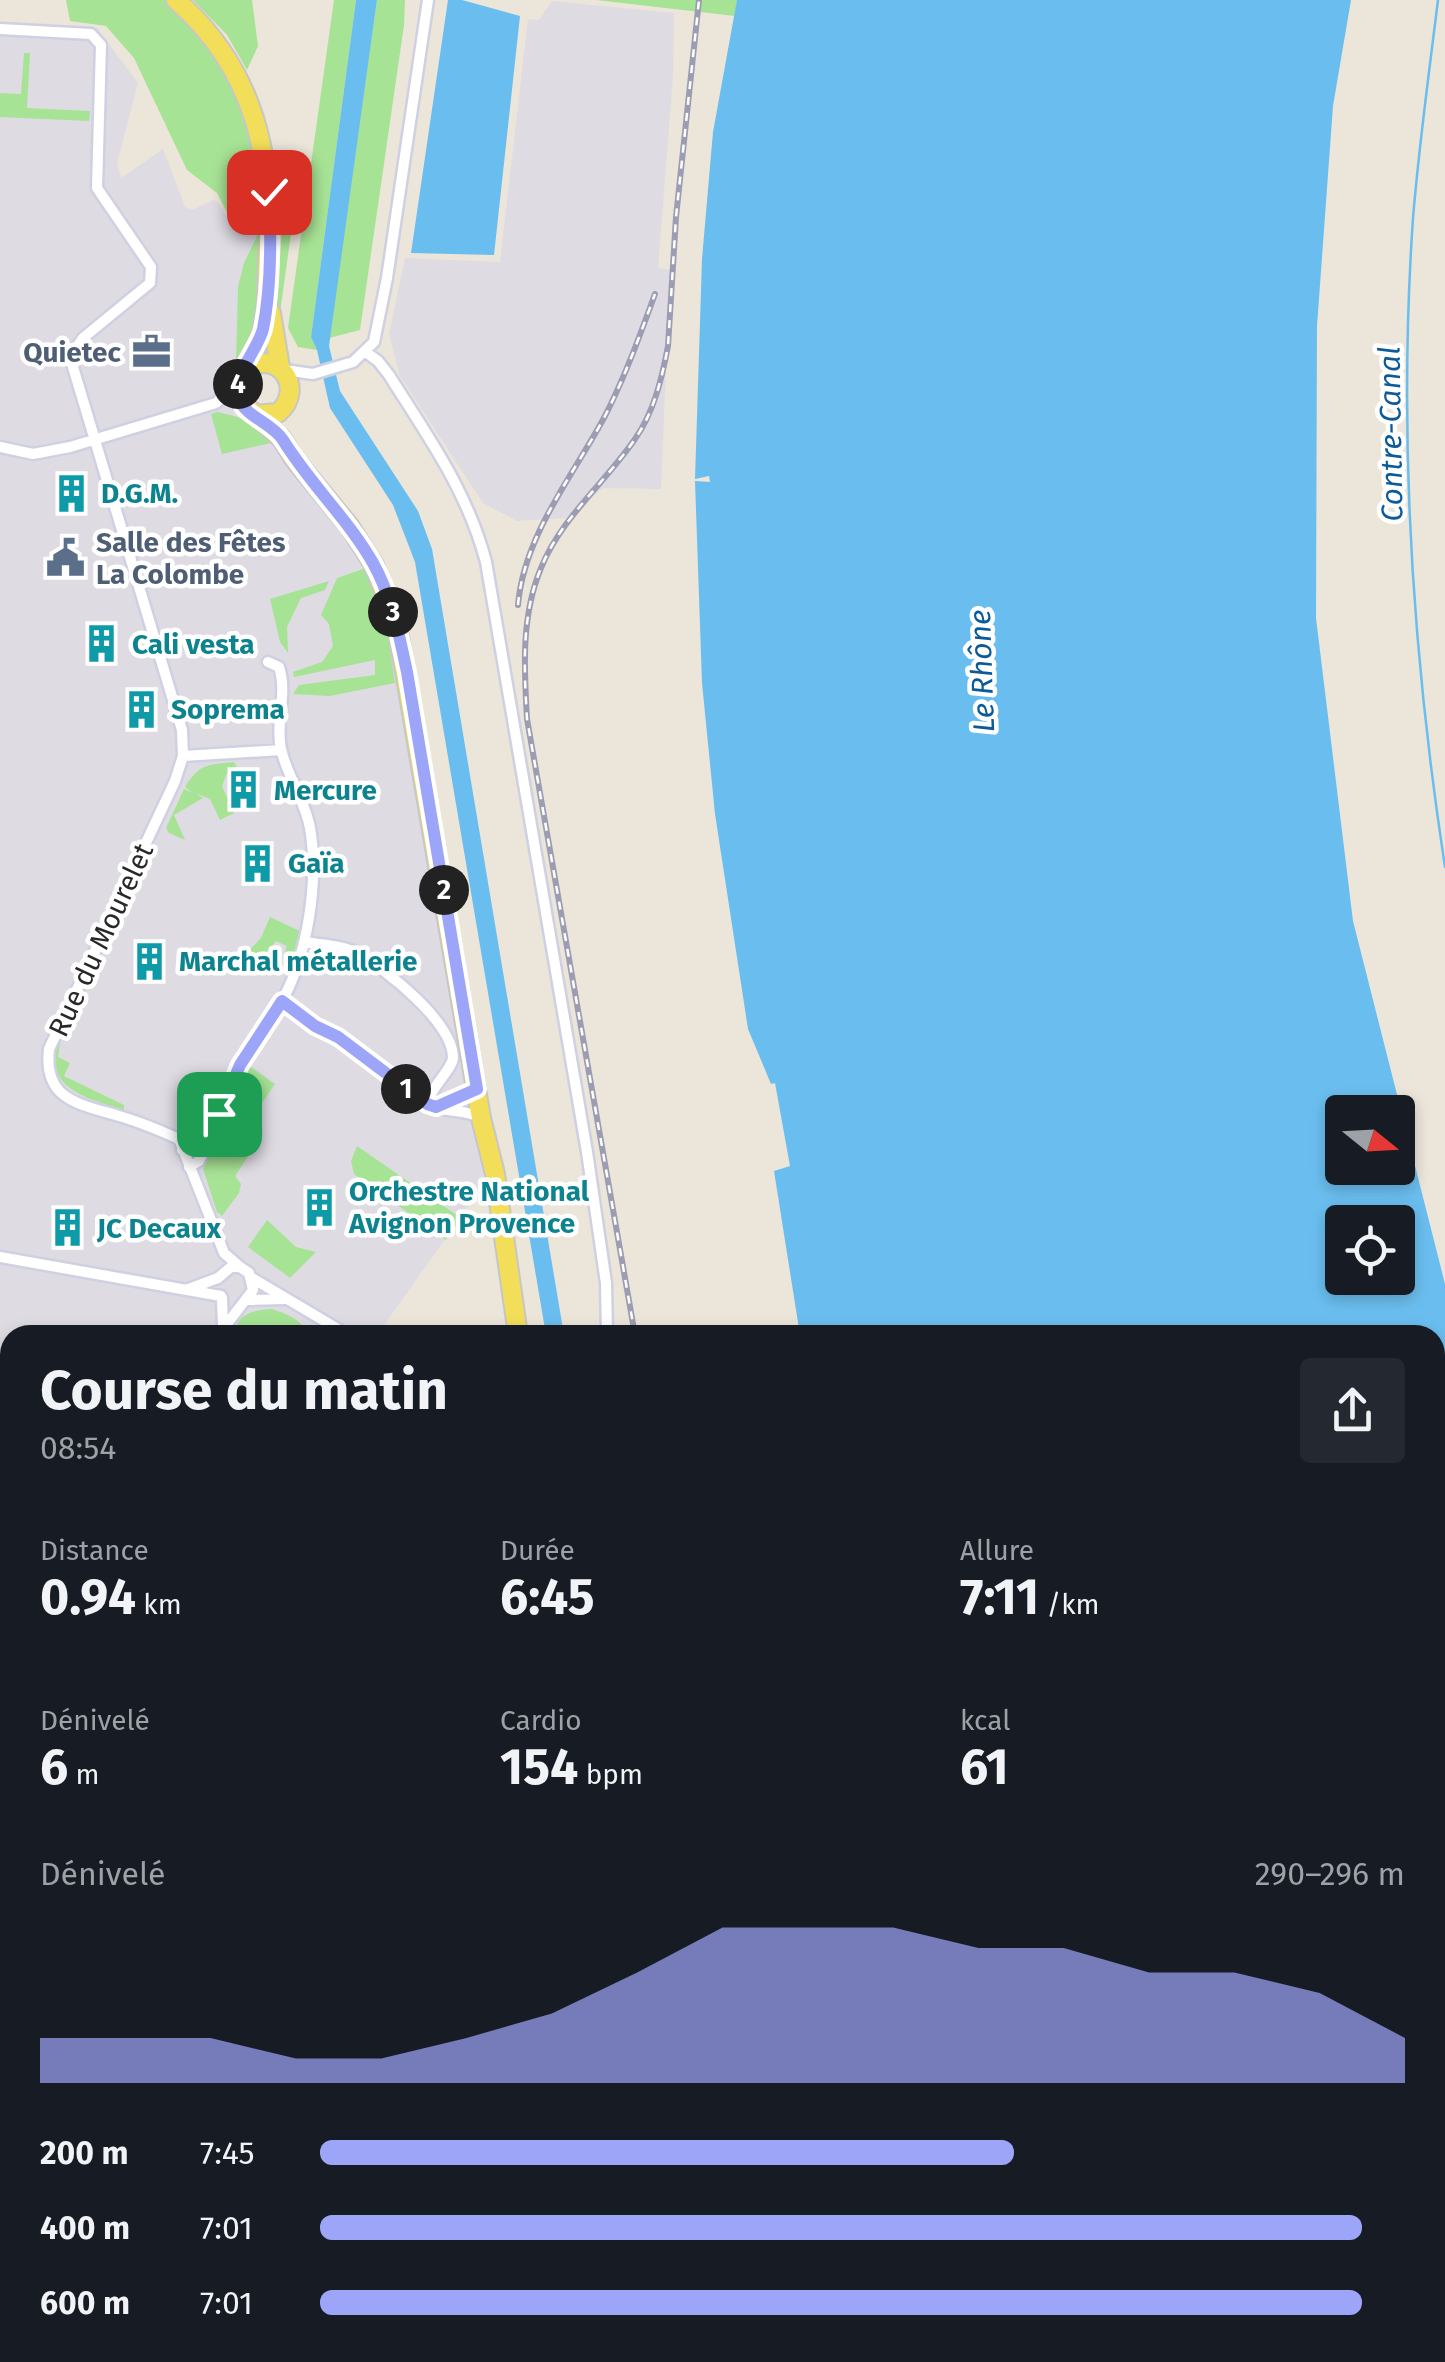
<!DOCTYPE html>
<html lang="fr">
<meta charset="utf-8">
<style>
body{margin:0;font-family:"Fira Sans",sans-serif;background:#242831;color:#f1f3f6;height:100vh;display:flex;flex-direction:column;font-size:38px;white-space:nowrap}
*{box-sizing:border-box;margin:0}
p{font-size:32px;color:#9ea1a6}
.icon{flex:none;width:55px;height:55px;fill:none;stroke:currentColor;stroke-width:2;stroke-linecap:round;stroke-linejoin:round}
.map{position:relative;flex:1;overflow:hidden}
.details{position:absolute;left:0px;top:1325px;width:1445px;height:1038px;display:flex;flex-direction:column;background:#171b24;border-radius:30px 30px 0 0;box-shadow:0 5px 15px #0003}
.details>*{flex:none}
.needle{width:65px;rotate:108deg}
.fabs{position:absolute;left:1325px;top:1095px;display:grid;gap:20px}
.fabs a{display:grid;place-items:center;width:90px;height:90px;border-radius:10px;background:#171b24;box-shadow:0 5px 15px #0003;font-size:50px}
.pin{position:absolute;display:grid;place-items:center;width:85px;height:85px;color:#fff;margin:-42px;border-radius:20px;box-shadow:0 5px 15px #0006}
.km{position:absolute;width:50px;height:50px;margin:-25px;border-radius:50%;background:#222;color:#fff;font-size:28px;line-height:50px;text-align:center}
.round{display:grid;place-items:center;flex:none;width:105px;height:105px;border-radius:10px;background:#242831}
.overview{display:flex;align-items:center;justify-content:space-between;height:170px;padding:0 40px}
h1{font-size:55px;font-weight:700;line-height:75px}
.figures{display:grid;grid-template-columns:repeat(3,1fr);gap:15px;height:170px;padding:10px 40px}
.figures div{display:grid;align-content:center}
.figures b{font-size:50px;font-weight:700}
.figures small{font-size:28px;font-weight:400}
.figures p{font-size:28px}
.chart{height:280px;padding:20px 40px}
.chart p{display:flex;justify-content:space-between}
.chart svg{width:100%;height:180px;margin-top:10px;fill:#9da5f9;opacity:.7}
ul{padding:0 40px;list-style:none;font-size:32px}
li{display:grid;grid-template-columns:160px 120px 1fr;align-items:center;height:75px}
li i{height:25px;border-radius:12px;background:#9da5f9}
.map>svg:first-child{display:block}
.industrial{fill:#dedbe3}
.green{fill:#a7e395}
.water{fill:#6abeef;fill-rule:evenodd}
.lines{fill:none;stroke-linecap:round;stroke-linejoin:round}
.stream{stroke:#6abeef;stroke-width:2.5}
.minor-casing{stroke:#cfd0e2;stroke-width:15}
.primary-casing{stroke:#c7c7c7;stroke-width:22}
.minor{stroke:#fff;stroke-width:10}
.primary{stroke:#f2de58;stroke-width:18}
.rail-casing{stroke:#9c9db3;stroke-width:6}
.rail{stroke:#fff;stroke-width:2.5;stroke-dasharray:8;stroke-linecap:butt}
.route-casing{stroke:#fff;stroke-width:20}
.route{stroke:#9da5f9;stroke-width:12}
.labels{text-anchor:middle;dominant-baseline:central;stroke-width:9;stroke-linejoin:round;paint-order:stroke}
.service-label{font-size:28px;font-weight:bold;fill:#4e5e75;stroke:#fff;text-anchor:end}
.culture-label{font-size:28px;font-weight:bold;fill:#0d838f;stroke:#fff;text-anchor:start}
.street-label{font-size:28px;fill:#282828;stroke:#fff}
.water-label{font-size:30px;font-style:italic;fill:#0c5a99;stroke:#fff}
</style>
<div class="map">
<svg width="1445" height="2362" viewBox="0 0 1445 2362">
<rect width="100%" height="100%" fill="#ebe5da"/>
<path class="industrial" d="M552 1 674 13 673 76 658 268 670 270 661 489 603 488 565 518 517 521 483 503 400 376 389 334 405 258 500 262 528 19 539 20Z
M0 22 97 28 138 83 117 163 121 178 163 149 185 207 193 210 213 200 218 202 226 216 261 236 251 349 228 383 235 415 253 425 281 450 346 531 379 588 397 650 485 1183 377 1335H10V1464H0Z
M0 1505H10V2352L233 2353 232 2362H0Z"/>
<path class="green" d="M66 0H167L220 60 243 103 265 200 261 315 249 346 236 362 238 287 244 263 257 236 242 213 229 216 217 193 187 170 134 58 106 26 70 21Z
M193 0H252L258 46 247 70 227 35Z
M334 0H356L311 337 317 350 298 347 288 328Z
M377 0H405L404 25 360 330 329 338Z
M596 0H737L735 16Z
M24 53H30L27 108 90 111 89 121 0 117V93L21 94Z
M301 161 278 327H275L283 214 279 164Z
M217 412C238 416 261 423 271 443L222 454 211 414Z
M366 568 388 636 395 683 330 696 293 694 299 685 375 675V660L299 676 294 677 293 672 322 662 333 646 329 624 321 615 337 578Z
M329 581 325 590 301 598 287 627 288 653 280 642 270 599Z
M234 762 237 767 227 773 222 786 234 813 220 820 210 799 195 793 203 798 174 815 185 840 169 833 166 828 184 789 193 793 185 787C200 763 208 765 234 762Z
M270 917 306 934 294 959 284 954 287 946 276 941 265 954 261 953 258 973 237 963 261 938Z
M91 969 96 971 61 1038 58 1057 70 1063 64 1076 124 1105V1110C91 1099 51 1092 53 1050Z
M248 1065 275 1084 249 1122 263 1134 235 1176 241 1184 239 1193 222 1216 217 1212 203 1169 234 1104Z
M357 1146 461 1218 446 1240 354 1174 351 1161Z
M267 1220 296 1247 316 1252 290 1278 248 1247Z
M272 1309C288 1314 298 1319 309 1332L307 1335H234C237 1313 253 1310 272 1309Z"/>
<path class="water" d="M356 0H377L329 346 340 391 418 511 432 549 564 1335H546L415 562 393 505 330 408 317 350 311 337Z
M448 0H462L520 16 494 255 411 253Z
M737 0H1351L1333 106 1317 326 1316 618 1353 921 1445 1284V2255L1435 2238V1335H800L774 1171 790 1166 775 1083 771 1084 748 1029 715 814 702 683 695 481 710 482 709 476 695 479 702 259 713 132ZM1342 1112H1398V1168H1342ZM1342 1222H1398V1278H1342Z
M1246 2352 1253 2362H1008V2353Z"/>
<g class="lines">
<path class="stream" d="M1438 0C1429 73 1419 145 1413 218 1398 436 1412 652 1445 867
M279 2362 281 2352"/>
<defs>
<path id="minor" d="M0 29 91 34 101 45 97 188 151 267 150 283 83 338 70 357 182 730 183 756 175 781 49 1049C43 1100 79 1104 119 1116 140 1122 159 1130 179 1139L224 1253 240 1267
M367 353 378 361 389 375C428 437 467 490 486 562L587 1152 606 1283 607 1335
M284 370 313 374 353 362 374 342 387 278 428 0
M0 447 33 454 70 447 216 403 237 383
M183 756 281 750
M305 942C322 945 343 945 359 954 387 970 452 1022 453 1057 453 1069 431 1086 427 1104
M282 1001C307 1020 334 1034 359 1053 382 1069 403 1092 428 1104 445 1113 463 1109 480 1117
M437 1106 476 1090
M179 1139 218 1115
M182 1150 210 1141C220 1115 228 1088 241 1063 254 1041 271 1021 283 999 308 953 319 880 310 828 305 800 287 776 281 749 275 721 288 695 279 667L268 662
M189 1167 199 1161 209 1141
M0 1257 221 1296
M252 1278 348 1335
M186 1290 218 1278 231 1267H240L249 1273 253 1290 223 1329
M222 1298 223 1327
M246 1300 285 1299
M0 1682H10
M0 1837 10 1840
M0 2223 10 2203"/>
<path id="primary" d="M176 0C255 69 274 159 268 259 267 282 268 307 263 329 257 354 233 375 239 400L282 439 295 460 350 527 374 565 397 625 481 1118 495 1174 518 1335
M271 313 280 367
M246 369C277 348 307 388 278 413L255 415
M0 1479H10
M0 1493 10 1492
M930 2352 931 2362
M944 2352 945 2362"/>
</defs>
<use href="#minor" class="minor-casing"/>
<use href="#primary" class="primary-casing"/>
<use href="#minor" class="minor"/>
<use href="#primary" class="primary"/>
<defs>
<path id="rail" d="M518 605C524 535 573 476 605 416 625 377 640 335 655 294
M635 1335 527 719C524 668 521 616 541 568 561 518 605 483 635 439 654 412 662 378 668 346L676 217 699 0
M1435 1621 1445 1618
M400 2352 402 2362
M450 2352 452 2362
M495 2352 497 2362
M529 2352 531 2362
M572 2352 574 2362
M245 2362 247 2352
M322 2362 323 2352
M345 2362 346 2352"/>
</defs>
<use href="#rail" class="rail-casing"/>
<use href="#rail" class="rail"/>
</g>
<g class="lines">
<defs>
<path id="route" d="M219 1114 240 1065 282 1001 315 1026 338 1037 427 1104 436 1107 477 1089 407 672C399 635 392 597 373 563 348 519 310 484 283 440 272 423 246 417 239 399 230 378 258 350 263 329 271 289 271 233 269 192"/>
</defs>
<use href="#route" class="route-casing"/>
<use href="#route" class="route"/>
</g>
<defs>
<symbol id="office-bare" viewBox="-9 -9 18 18"><path d="M-6-3h4V-5.5h4V-3h4V5H-6ZM-1-4.5V-3h2v-1.5ZM-6 0V1H6V0Z" fill="#5c6f8a" stroke="#fff" stroke-width="2.5" paint-order="stroke"/></symbol>
<symbol id="building-bare" viewBox="-9 -9 18 18"><path d="M-4-6H4V6H1V3H-1V6H-4ZM-2.5-4.3h1.7v1.8h-1.7ZM.8-4.3h1.7v1.8H.8ZM-2.5-1h1.7V.8h-1.7ZM.8-1h1.7V.8H.8Z" fill="#0f9aa8" stroke="#fff" stroke-width="2.5" paint-order="stroke"/></symbol>
<symbol id="civic-bare" viewBox="-9 -9 18 18"><path d="M-.6-6.5H3V-4.5H.6V-3L4-1V1h2V6H-6V1h2V-1L-.6-3ZM-1.2 2.5V6h2.4V2.5Z" fill="#5c6f8a" stroke="#fff" stroke-width="2.5" paint-order="stroke"/></symbol>
</defs>
<g fill-rule="evenodd">
<use href="#office-bare" x="124" y="324" width="55" height="55"/>
<use href="#building-bare" x="44" y="466" width="55" height="55"/>
<use href="#civic-bare" x="38" y="530" width="55" height="55"/>
<use href="#building-bare" x="74" y="616" width="55" height="55"/>
<use href="#building-bare" x="114" y="682" width="55" height="55"/>
<use href="#building-bare" x="216" y="762" width="55" height="55"/>
<use href="#building-bare" x="230" y="836" width="55" height="55"/>
<use href="#building-bare" x="122" y="934" width="55" height="55"/>
<use href="#building-bare" x="292" y="1180" width="55" height="55"/>
<use href="#building-bare" x="40" y="1200" width="55" height="55"/>
</g>
<g class="labels">
<g class="service-label">
<text x="121" y="352">Quietec</text>
<text x="96" y="542" text-anchor="start">Salle des Fêtes<tspan x="96" dy="32">La Colombe</tspan></text>
</g>
<g class="culture-label">
<text x="101" y="493">D.G.M.</text>
<text x="132" y="644">Cali vesta</text>
<text x="171" y="709">Soprema</text>
<text x="274" y="790">Mercure</text>
<text x="288" y="863">Gaïa</text>
<text x="179" y="961">Marchal métallerie</text>
<text x="349" y="1191">Orchestre National<tspan x="349" dy="32">Avignon Provence</tspan></text>
<text x="97" y="1228">JC Decaux</text>
</g>
<g class="street-label">
<text transform="translate(101 940) rotate(-65)">Rue du Mourelet</text>
</g>
<g class="water-label">
<text transform="translate(1391 434) rotate(-91)">Contre-Canal</text>
<text transform="translate(982 671) rotate(-92)">Le Rhône</text>
</g>
</g>
</svg>
<div class="fabs">
<a><svg class="needle" viewBox="-14 -14 28 28"><path d="M0-13l5 13h-10z" fill="#e53935"/><path d="M0 13l5-13h-10z" fill="#9ea1a6"/></svg></a>
<a><svg class="icon" aria-label="locate" viewBox="0 0 24 24"><circle cx="12" cy="12" r="6"/><path d="M12 2v4M12 18v4M2 12h4M18 12h4"/></svg></a>
</div>
<div class="pin" style="left:219px;top:1114px;background:#1e9e55"><svg class="icon" aria-label="arrive" viewBox="0 0 24 24"><path d="M6 21V4h12l-3 4 3 4H6"/></svg></div>
<div class="pin" style="left:269px;top:192px;background:#d93025"><svg class="icon" aria-label="check" viewBox="0 0 24 24"><path d="M5 12l5 5 9-10"/></svg></div>
<b class="km" style="left:406px;top:1089px">1</b>
<b class="km" style="left:444px;top:890px">2</b>
<b class="km" style="left:393px;top:612px">3</b>
<b class="km" style="left:238px;top:384px">4</b>
<section class="details">
<div class="overview"><div><h1>Course du matin</h1><p>08:54</p></div><a class="round"><svg class="icon" aria-label="share" viewBox="0 0 24 24"><path d="M12 15V3M7 8l5-5 5 5M5 13v7h14v-7"/></svg></a></div>
<div class="figures">
<div><p>Distance</p><b>0.94<small> km</small></b></div>
<div><p>Durée</p><b>6:45</b></div>
<div><p>Allure</p><b>7:11<small> /km</small></b></div>
</div>
<div class="figures">
<div><p>Dénivelé</p><b>6<small> m</small></b></div>
<div><p>Cardio</p><b>154<small> bpm</small></b></div>
<div><p>kcal</p><b>61</b></div>
</div>
<div class="chart"><p><span>Dénivelé</span>290–296 m</p>
<svg viewBox="0 0 160 44" preserveAspectRatio="none"><path d="M0 44V33L10 33L20 33L30 38L40 38L50 33L60 27L70 17L80 6L90 6L100 6L110 11L120 11L130 17L140 17L150 22L160 33V44z"/></svg>
</div>
<ul>
<li><b>200 m</b>7:45<i style="width:64%"></i></li>
<li><b>400 m</b>7:01<i style="width:96%"></i></li>
<li><b>600 m</b>7:01<i style="width:96%"></i></li>
</ul>
</section>
</div>
